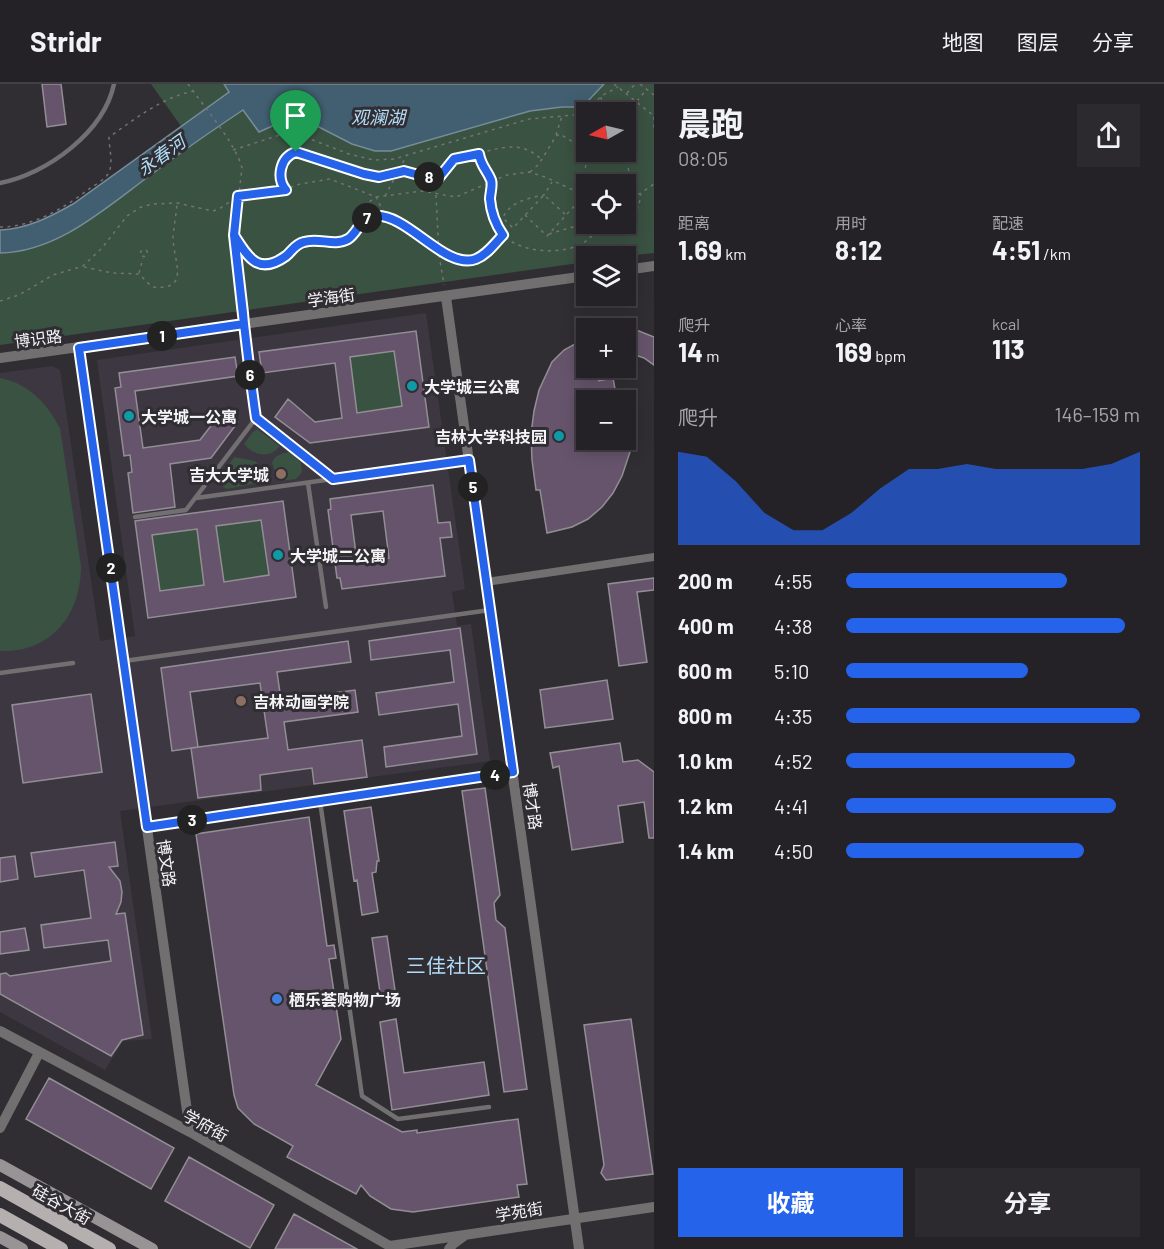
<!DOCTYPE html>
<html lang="zh">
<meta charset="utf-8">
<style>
body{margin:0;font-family:Barlow,"Noto Sans SC",sans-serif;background:#2c2a2e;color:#f1f3f6;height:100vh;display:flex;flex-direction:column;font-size:22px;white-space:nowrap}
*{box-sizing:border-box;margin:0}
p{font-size:20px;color:#a3a4a7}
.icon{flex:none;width:33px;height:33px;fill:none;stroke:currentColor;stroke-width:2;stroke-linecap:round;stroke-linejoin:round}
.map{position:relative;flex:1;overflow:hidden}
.details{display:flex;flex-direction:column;background:#242226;width:510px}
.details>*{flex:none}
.needle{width:39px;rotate:262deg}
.fabs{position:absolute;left:576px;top:18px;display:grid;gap:12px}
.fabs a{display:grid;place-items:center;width:60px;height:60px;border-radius:0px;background:#242226;box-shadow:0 3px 15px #0003,0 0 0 2px #413f43;font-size:30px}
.pin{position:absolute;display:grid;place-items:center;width:51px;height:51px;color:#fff;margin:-62px -26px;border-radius:50% 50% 50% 0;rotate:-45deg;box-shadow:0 0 6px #0007}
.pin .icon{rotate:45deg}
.km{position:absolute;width:30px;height:30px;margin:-15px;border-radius:50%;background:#222;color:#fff;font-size:16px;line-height:30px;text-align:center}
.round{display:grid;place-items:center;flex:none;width:63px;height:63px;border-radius:0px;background:#2c2a2e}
.summary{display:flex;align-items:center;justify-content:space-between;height:102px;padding:0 24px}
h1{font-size:33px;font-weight:700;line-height:45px}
.figures{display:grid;grid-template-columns:repeat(3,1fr);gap:9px;height:102px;padding:6px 24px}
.figures div{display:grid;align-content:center}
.figures b{font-size:26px;font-weight:700}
.figures small{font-size:16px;font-weight:400}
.figures p{font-size:16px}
.chart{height:168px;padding:12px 24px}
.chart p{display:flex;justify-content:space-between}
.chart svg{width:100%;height:108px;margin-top:6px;fill:#2563eb;opacity:.7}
.cta{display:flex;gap:12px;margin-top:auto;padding:12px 24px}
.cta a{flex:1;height:69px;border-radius:0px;background:#2563eb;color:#fff;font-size:24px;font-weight:700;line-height:69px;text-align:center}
.cta a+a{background:#2c2a2e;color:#f1f3f6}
ul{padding:0 24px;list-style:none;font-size:20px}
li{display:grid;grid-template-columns:96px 72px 1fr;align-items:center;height:45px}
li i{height:15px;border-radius:8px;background:#2563eb}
header{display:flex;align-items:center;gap:36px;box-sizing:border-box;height:84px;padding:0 30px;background:#242226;border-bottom:2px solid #413f43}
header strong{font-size:28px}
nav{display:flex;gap:33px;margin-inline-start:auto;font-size:21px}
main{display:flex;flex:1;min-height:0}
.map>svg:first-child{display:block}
.built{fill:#3c3741}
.green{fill:#3a5241;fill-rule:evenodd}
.water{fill:#415f70;stroke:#778c98;stroke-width:1.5}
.building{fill:#66546c;stroke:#928f94;stroke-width:1.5;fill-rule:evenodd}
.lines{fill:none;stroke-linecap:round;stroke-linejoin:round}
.path{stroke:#747276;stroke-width:1.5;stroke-dasharray:3 4.5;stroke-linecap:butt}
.service{stroke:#726f70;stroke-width:4.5}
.minor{stroke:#726f70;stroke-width:8}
.tertiary{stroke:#726f70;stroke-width:10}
.secondary{stroke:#989394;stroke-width:12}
.primary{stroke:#b5afb0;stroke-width:14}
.route-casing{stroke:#fff;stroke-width:12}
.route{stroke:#2563eb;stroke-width:8}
.culture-dot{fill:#0f9aa8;stroke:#302e33;stroke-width:2}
.education-dot{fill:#8d6e63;stroke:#302e33;stroke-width:2}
.shop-dot{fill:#3f7fe0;stroke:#302e33;stroke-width:2}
.labels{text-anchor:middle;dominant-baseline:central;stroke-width:6;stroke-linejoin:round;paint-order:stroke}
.street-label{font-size:16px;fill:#f5f4f7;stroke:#302e33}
.poi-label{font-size:16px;font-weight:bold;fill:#f5f4f7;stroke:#302e33;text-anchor:start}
.water-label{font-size:18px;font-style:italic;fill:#b0ddf8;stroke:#302e33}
.quarter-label{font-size:20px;fill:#b0daf7;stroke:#302e33}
</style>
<header>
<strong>Stridr</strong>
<nav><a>地图</a><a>图层</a><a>分享</a></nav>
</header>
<main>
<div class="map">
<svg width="654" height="1165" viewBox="0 0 654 1165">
<rect width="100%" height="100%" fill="#302e33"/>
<path class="built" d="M426 229 465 505 452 508 457 542 471 540 490 677 120 727 152 955 123 957 105 986 0 928V289L52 282 60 286 100 557 135 552 97 276Z"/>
<path class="green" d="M151 0H654V169L625 172H586V178L0 261V169C48 168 85 138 122 111 146 94 169 76 193 59ZM586 28H626V68H586ZM586 100H626V140H586Z
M394 267 402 322 357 329 350 273Z
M0 294C29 300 46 318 60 344L81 482C81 531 51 569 0 567Z
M257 345 280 362C270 375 254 372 244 360L252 349Z
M290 368 301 379 302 388 296 395 279 397 272 379C275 371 282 369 290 368Z
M234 373 255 377 265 388 264 398 227 405 223 403 221 392Z
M261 436 269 491 224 498 216 442Z
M197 445 204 501 160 507 152 451Z"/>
<path class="water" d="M224 0H604L587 18 576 23H562L530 27 391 67H375L352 60 313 40 288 35 259 48 243 26C213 46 184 66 156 87 110 120 60 168 0 169V146C27 145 50 133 73 120L229 8Z"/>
<path class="building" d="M42 0H61L66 40 47 43Z
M626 246 639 247 654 253V281L644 274 626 268Z
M416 247 429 343 310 359 275 333 288 315 315 338 342 334 335 279 262 289 259 268ZM394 267 402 322 357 329 350 273Z
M586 254V284H592L599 297 613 294 617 316H586V356H634L622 392 613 409 602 423 588 435 572 443 547 449 540 406H536L532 376 531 350 534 327 539 306 552 278 564 266Z
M235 273 238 292 135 307 143 364 200 356 223 326 238 338 211 374 170 380 175 423 133 429 128 389 132 388 130 371 124 372 115 304 121 303 119 289Z
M433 401 438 439 450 438 452 453 440 454 445 492 342 505 340 494H337L328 426 331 425 330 415ZM383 427 389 474 357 478 351 431Z
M283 417 296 513 148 534 135 437ZM261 436 269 491 224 498 216 442ZM197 445 204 501 160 507 152 451Z
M654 494V506L637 508 647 578 619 582 608 500Z
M460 544 477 670 386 683 384 663 462 652 458 620 379 631 376 609 454 598 450 566 371 576 369 557Z
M348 557 351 578 277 588 281 616 355 606 358 628 284 638 288 666 362 656 367 693 314 700 312 684 260 691 261 706 198 714 191 664 268 654 260 599 190 608 198 663 172 667 161 584Z
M607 596 613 635 545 644 540 606Z
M91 610 102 688 23 699 12 621Z
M620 659 623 678 638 676 654 688V754H649L644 718 618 722 623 758 572 766 559 682 553 684 550 669Z
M485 704 500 811 494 819 496 836 505 844 527 1005 504 1008 462 707Z
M371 723 379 777H377L376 788 372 789 378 828 362 831 357 796 354 797 344 727Z
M309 733 327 862 334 861 336 874 329 875 341 955 316 1001 402 1048 417 1046V1049L518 1035 527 1100 517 1101 519 1113 413 1128 391 1125 370 1112 361 1101 356 1110 287 1073 293 1062 254 1040 238 1024 234 1011 196 750Z
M115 758 118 782 109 783 120 797 122 808 121 818 116 830 125 829 143 951 122 956 111 972 0 910V890L6 889 10 892 111 877 108 856 44 864 41 841 91 834 84 786 35 793 31 769Z
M15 772 18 795 0 798V774Z
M25 844 29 866 0 870V848Z
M387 852 396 913 381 915 372 854Z
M396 935 404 989 484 978 489 1011 392 1026 380 938Z
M631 935 653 1090 606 1096 601 1089 604 1081 584 941Z
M49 994 174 1064 151 1105 26 1035Z
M189 1073 274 1121 250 1164 165 1117Z
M294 1130 357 1165H275Z"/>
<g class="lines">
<path class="path" d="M188 0C204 23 235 58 242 84L234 151 244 230
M614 0 654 32
M640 0 654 11
M627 9 635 0
M601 13 603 26
M637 17 647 5
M600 28 607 26 617 28
M654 33V46
M556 51 562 32
M233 66 283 50H297L349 70 374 76 394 75 529 35 574 31 585 27 603 11 618 3
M479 70C481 82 490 92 491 99 492 103 490 108 490 112 490 122 493 135 498 144 511 168 554 171 577 162 589 158 595 146 606 140
M530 88 539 80 556 52 560 50 573 58 580 72C594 75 616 69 627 77L630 94 626 111
M285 106C276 93 281 73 296 68L364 90 379 93 404 87 437 96
M429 107 454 75 461 72C491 70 515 51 541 75
M436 111 439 171 444 201
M385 112 407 71
M577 119 575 117 590 68
M626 119 654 100
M567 130 577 119 583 121 586 126
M525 131 547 152 566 131 544 111 513 144 503 134C509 118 529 114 544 111L552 98
M626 136C638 131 639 121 641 110
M0 143C33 143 64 124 89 105 95 101 104 96 108 90 114 80 109 65 109 53 137 34 159 15 193 7
M357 143 361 124 376 113 386 133
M549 150 573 143 586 132
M234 151C248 173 258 192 286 172 292 167 295 160 304 158 319 153 334 163 348 155 358 149 360 133 374 132 407 128 445 187 476 175 487 171 495 159 503 151
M140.5 169a3.5 3.5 0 1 1 7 0a3.5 3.5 0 1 1-7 0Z
M84 183 112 189 139 190 152 203C192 207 173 177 173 153 174 142 176 131 177 120
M139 189 143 174
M0 217 19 211 53 191 83 182 102 164 127 132 141 123 153 120 177 119 213 127 219 125 238 112 280 107 300 100 330 95 376 113 422 107 456 113 507 91 529 88 545 93 586 112"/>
<path class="service" d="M0 99C47 90 104 48 114 0
M256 334 333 395
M308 399 326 523
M196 414 469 376
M135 433 186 426 256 334 245 256 244 240
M124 577 490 526
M0 589 73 579
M320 717 362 1012 398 1035 489 1023
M147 743 512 688"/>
<path class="minor" d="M486 498 654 473"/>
<path class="tertiary" d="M626 186 654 182
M446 213 579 1165
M79 264 190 1048
M0 274 586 192
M0 947 190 1048 395 1165
M0 1044 39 969
M390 1162 654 1123
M449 1165 453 1160 464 1152"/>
<path class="secondary" d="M0 1081 152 1165
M0 1153 22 1165"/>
<path class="primary" d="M0 1104 109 1165
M0 1131 61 1165"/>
</g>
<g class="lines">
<defs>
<path id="route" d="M296 68C280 73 276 94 286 106L238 112 234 151 243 229 244 240 79 264 147 743 513 688 469 376 333 395 256 334C247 273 241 212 234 151 248 173 258 192 286 172 292 167 295 160 304 158 319 153 334 163 348 155 358 149 360 133 374 132 407 128 445 187 476 175 487 171 495 159 503 151 496 141 491 128 490 115 490 109 493 101 491 96 487 86 481 82 479 70L454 75 437 96 404 87 379 93 364 90 296 68"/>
</defs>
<use href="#route" class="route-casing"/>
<use href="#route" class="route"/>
</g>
<g class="culture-dot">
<circle cx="412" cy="302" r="6"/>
<circle cx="129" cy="332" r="6"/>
<circle cx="559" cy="352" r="6"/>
<circle cx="278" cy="471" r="6"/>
</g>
<g class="education-dot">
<circle cx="281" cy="390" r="6"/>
<circle cx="241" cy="617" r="6"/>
</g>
<circle class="shop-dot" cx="277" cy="915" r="6"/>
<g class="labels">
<g class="street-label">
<text transform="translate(331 213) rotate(-8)">学海街</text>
<text transform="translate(38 254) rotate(-7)">博识路</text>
<text transform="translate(533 722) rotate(82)">博才路</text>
<text transform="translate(167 779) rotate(82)">博文路</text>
<text transform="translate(206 1041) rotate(29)">学府街</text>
<text transform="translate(62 1120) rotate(29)">硅谷大街</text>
<text transform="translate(519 1127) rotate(-9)">学苑街</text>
</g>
<g class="poi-label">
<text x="424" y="302">大学城三公寓</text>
<text x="141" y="332">大学城一公寓</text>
<text x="547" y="352" text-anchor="end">吉林大学科技园</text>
<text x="269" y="390" text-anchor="end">吉大大学城</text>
<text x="290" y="471">大学城二公寓</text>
<text x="253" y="617">吉林动画学院</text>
<text x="289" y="915">栖乐荟购物广场</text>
</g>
<g class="water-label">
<text x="378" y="33">观澜湖</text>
<text transform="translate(161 71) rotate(-36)">永春河</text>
</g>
<g class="quarter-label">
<text x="446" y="881">三佳社区</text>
</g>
</g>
</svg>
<div class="fabs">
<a><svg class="needle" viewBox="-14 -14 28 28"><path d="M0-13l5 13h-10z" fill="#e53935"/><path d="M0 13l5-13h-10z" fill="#a3a4a7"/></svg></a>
<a><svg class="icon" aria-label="locate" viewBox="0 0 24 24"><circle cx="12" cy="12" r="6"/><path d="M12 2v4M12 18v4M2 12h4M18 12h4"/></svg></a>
<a><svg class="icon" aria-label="layers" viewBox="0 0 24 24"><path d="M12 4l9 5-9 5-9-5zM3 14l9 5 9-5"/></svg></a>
<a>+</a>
<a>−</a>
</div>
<div class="pin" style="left:296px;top:68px;background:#1e9e55"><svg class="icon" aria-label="arrive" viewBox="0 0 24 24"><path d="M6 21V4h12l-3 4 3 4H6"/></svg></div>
<b class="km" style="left:162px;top:252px">1</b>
<b class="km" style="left:111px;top:484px">2</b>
<b class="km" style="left:192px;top:736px">3</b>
<b class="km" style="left:495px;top:691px">4</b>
<b class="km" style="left:473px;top:403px">5</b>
<b class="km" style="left:250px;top:291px">6</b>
<b class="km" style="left:367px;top:134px">7</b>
<b class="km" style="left:429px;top:93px">8</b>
</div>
<section class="details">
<div class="summary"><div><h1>晨跑</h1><p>08:05</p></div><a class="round"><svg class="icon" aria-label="share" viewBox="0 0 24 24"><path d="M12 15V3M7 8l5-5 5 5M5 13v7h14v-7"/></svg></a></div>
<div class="figures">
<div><p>距离</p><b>1.69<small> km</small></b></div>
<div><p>用时</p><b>8:12</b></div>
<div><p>配速</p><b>4:51<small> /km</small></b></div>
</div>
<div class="figures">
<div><p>爬升</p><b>14<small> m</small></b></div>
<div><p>心率</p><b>169<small> bpm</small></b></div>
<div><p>kcal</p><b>113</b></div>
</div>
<div class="chart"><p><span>爬升</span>146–159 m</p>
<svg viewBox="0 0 160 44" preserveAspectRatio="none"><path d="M0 44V6L10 8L20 18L30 31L40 38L50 38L60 31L70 21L80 13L90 13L100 11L110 13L120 13L130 13L140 13L150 11L160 6V44z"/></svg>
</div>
<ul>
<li><b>200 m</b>4:55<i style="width:75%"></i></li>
<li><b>400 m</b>4:38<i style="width:95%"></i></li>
<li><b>600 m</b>5:10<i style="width:62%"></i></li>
<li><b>800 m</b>4:35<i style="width:100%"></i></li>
<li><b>1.0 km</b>4:52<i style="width:78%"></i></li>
<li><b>1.2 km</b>4:41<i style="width:92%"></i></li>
<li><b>1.4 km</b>4:50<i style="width:81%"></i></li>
</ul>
<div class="cta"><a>收藏</a><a>分享</a></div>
</section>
</main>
